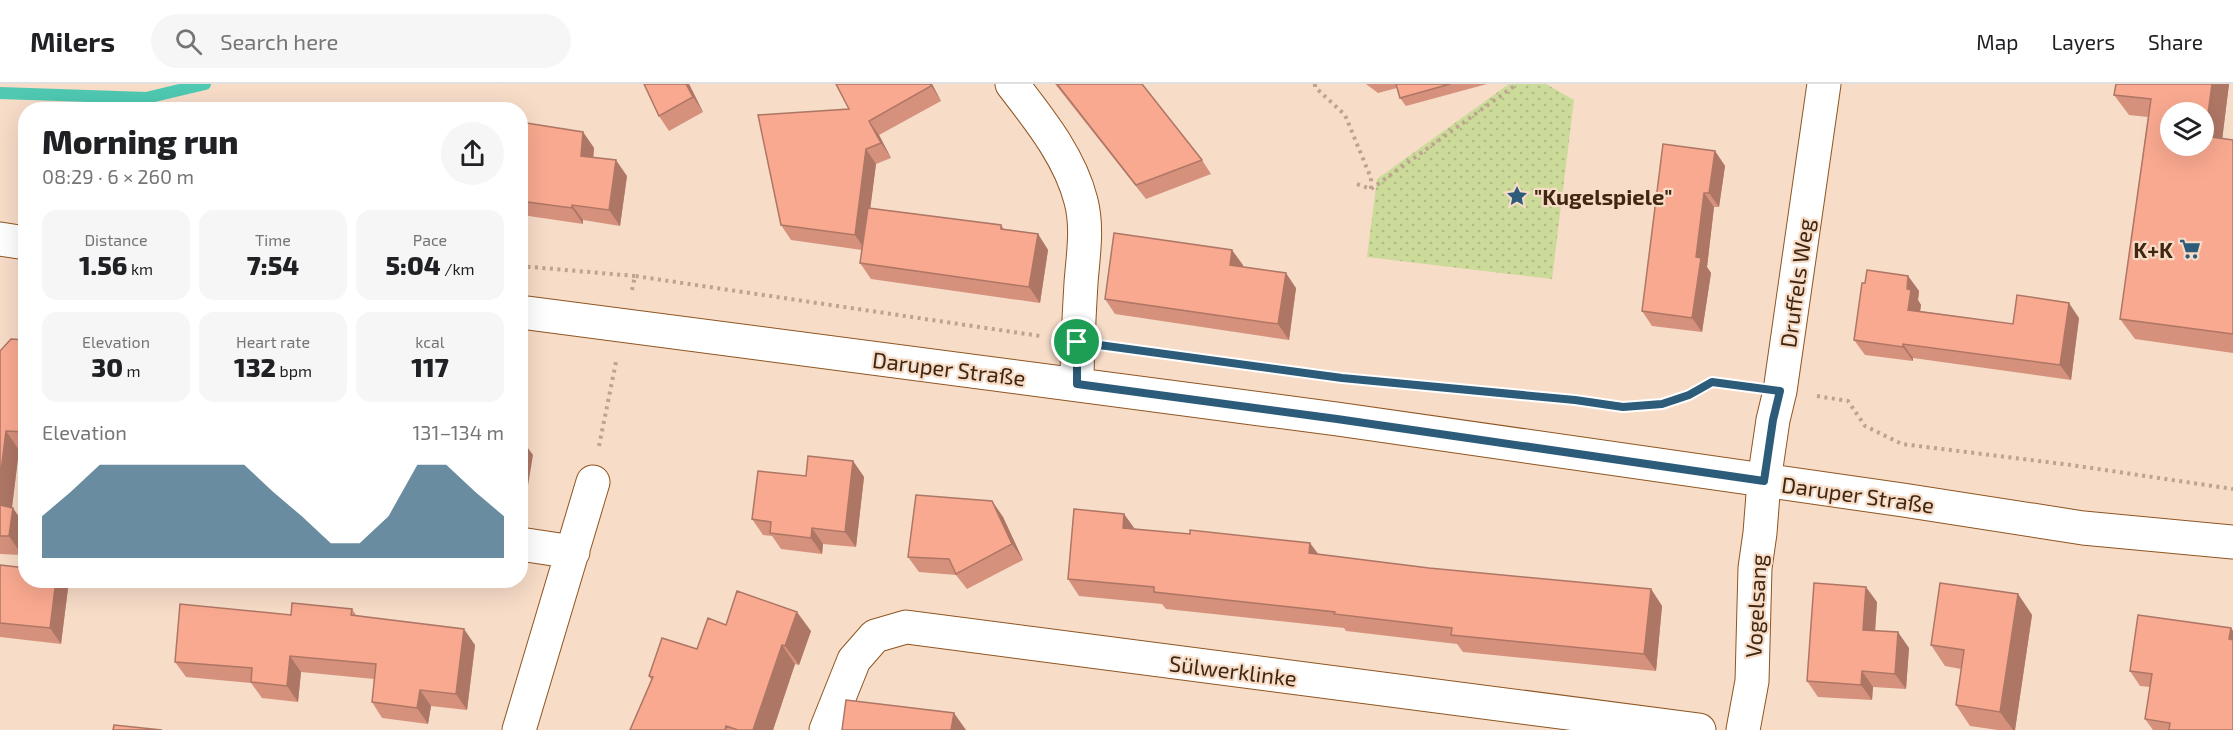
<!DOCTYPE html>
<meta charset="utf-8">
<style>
body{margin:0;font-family:"Exo 2",sans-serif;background:#f6f6f6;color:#202124;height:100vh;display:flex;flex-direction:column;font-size:22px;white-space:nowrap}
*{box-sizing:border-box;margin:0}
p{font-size:20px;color:#757577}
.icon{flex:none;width:33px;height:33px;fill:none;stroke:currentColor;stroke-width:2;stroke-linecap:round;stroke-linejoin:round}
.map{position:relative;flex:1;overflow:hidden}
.drawer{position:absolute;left:18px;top:18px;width:510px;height:486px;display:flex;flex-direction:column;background:#fff;border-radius:24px;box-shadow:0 6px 24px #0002}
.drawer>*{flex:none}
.tools{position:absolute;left:2160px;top:18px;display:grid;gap:12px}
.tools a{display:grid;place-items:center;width:54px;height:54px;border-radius:50%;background:#fff;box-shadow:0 6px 24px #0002;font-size:30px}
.pin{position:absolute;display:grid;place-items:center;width:51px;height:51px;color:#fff;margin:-26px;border:3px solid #fff;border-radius:50%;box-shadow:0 2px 6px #0007}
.round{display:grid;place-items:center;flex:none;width:63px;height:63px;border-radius:32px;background:#f6f6f6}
.head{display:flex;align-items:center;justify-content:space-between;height:102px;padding:0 24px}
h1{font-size:33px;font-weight:800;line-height:45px}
.stats{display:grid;grid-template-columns:repeat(3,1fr);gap:9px;height:102px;padding:6px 24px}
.stats div{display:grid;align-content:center;border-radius:15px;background:#f6f6f6;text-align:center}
.stats b{font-size:26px;font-weight:800}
.stats small{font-size:16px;font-weight:400}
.stats p{font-size:16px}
.chart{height:168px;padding:12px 24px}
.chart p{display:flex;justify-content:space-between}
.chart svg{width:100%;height:108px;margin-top:6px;fill:#2c5c7a;opacity:.7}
header{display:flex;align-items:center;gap:36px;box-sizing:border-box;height:84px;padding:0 30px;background:#fff;border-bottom:2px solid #e0e0e0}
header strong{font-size:28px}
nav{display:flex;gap:33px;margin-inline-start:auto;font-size:21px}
.search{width:420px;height:54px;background:#f6f6f6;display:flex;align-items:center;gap:15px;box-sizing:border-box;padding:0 21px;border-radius:33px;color:#757577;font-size:22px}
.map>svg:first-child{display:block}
.park{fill:url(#park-dots)}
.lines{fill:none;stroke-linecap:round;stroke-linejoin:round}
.stream{stroke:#4fc9b2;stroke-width:12}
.street-casing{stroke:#8f5521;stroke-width:35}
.secondary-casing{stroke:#8f5521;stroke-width:35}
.path{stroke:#bea38f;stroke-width:4;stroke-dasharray:3 4.5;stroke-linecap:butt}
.street{stroke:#fff;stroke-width:33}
.secondary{stroke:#fff;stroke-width:33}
.wall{fill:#d6917c}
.shaded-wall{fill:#ae7665}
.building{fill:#f9a990;stroke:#ae7665;stroke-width:1.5;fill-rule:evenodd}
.route-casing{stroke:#fff;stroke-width:12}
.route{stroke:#2c5c7a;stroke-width:8}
.labels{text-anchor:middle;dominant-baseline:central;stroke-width:4.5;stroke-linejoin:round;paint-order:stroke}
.poi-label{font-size:22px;font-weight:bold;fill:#402711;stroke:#f7dcc8;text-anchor:start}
.street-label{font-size:22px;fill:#402711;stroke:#f7dcc8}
</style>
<header>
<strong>Milers</strong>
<div class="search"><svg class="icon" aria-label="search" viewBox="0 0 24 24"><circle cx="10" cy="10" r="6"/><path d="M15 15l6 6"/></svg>Search here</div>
<nav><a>Map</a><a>Layers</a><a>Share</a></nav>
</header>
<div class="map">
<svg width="2233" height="646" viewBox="0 0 2233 646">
<defs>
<pattern id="park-dots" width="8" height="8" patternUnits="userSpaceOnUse" patternTransform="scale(1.5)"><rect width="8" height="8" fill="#ccda9a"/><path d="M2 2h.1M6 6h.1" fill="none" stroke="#b0bb84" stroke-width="1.8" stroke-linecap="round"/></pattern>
</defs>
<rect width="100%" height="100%" fill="#f7dcc8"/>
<path class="park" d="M1509 0H1546L1574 16 1552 195 1367 173 1377 95Z"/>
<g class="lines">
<path class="stream" d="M0 9 146 14 205 0"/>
<defs>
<path id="street" d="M1012 0C1039 35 1070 73 1081 117 1088 144 1083 172 1081 199 1079 233 1077 266 1077 300
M520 460 573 468
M519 646 593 398
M826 646 854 576 875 552 906 543 1699 646
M1743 646 1752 597 1755 484 1760 449 1764 397"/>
<path id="secondary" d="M0 155 26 159
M520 228 1337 335 1903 416 2083 444 2233 458
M1764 397 1773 336 1780 307 1824 0"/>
</defs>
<use href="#street" class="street-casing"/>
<use href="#secondary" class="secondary-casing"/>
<path class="path" d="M1315 0V3L1345 31 1371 94V105L1354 99
M1371 105 1517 0
M520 182 635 192
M632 206 635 192 1040 252
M1113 263 1342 294 1575 316 1623 323 1662 320 1689 311 1712 298 1745 302
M1817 312 1848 317 1865 342 1902 360 2071 381 2233 405
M599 362 616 278"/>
<use href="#street" class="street"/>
<use href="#secondary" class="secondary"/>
</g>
<path class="wall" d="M689 0 703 28 669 47 659 32Z
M836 0H932L941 17 879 51 891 74 876 80 870 124 1001 141 1004 145 1038 150 1048 166 1040 219 871 195 860 179 862 166 791 156 781 141 849 25Z
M1055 0H1142L1202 76 1211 90 1146 115Z
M1366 0H1487L1406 22 1400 14 1397 4 1378 9Z
M2229 0 2222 55 2233 56V269L2135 255 2120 235 2148 33 2129 31 2114 11Z
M520 38 583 48 594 64 593 74 627 92 620 142 583 136V140L522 131 520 129Z
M1715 67 1725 82 1719 123H1714L1707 183 1711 189 1702 248 1652 242 1642 227Z
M1243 181 1242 183 1296 204 1289 256 1115 230 1105 215Z
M1908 192 1919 207 1918 216 1921 221 1920 227 2013 240 2079 234 2071 296 1913 274V277L1865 271 1854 256 1865 199Z
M26 256V366H19L12 424 22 471 0 470V267Z
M853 377 864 393 856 463 823 460 822 470 781 465 772 452 763 451 752 435 806 392Z
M992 417 1003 433 1023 476 967 505 956 491 919 488 908 473Z
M1124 430 1135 445 1319 470 1429 484 1651 505 1662 522 1656 587 1463 568 1457 560 1346 547 1344 544 1166 525 1162 520 1079 512 1068 495Z
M0 481 26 496H63L68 504 61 560 0 553Z
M2018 510 2032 531 2015 646H1998L1970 642 1956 621 1961 585 1945 582 1931 561Z
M1877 518 1875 547 1909 564 1906 605 1873 603 1872 616 1818 613 1807 597Z
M352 525 356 531 475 561 467 626 431 622 428 640 382 634 372 618 374 595 301 588 298 618 262 614 251 599 186 593 175 578 291 531Z
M726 541 811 547 799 581 795 580 773 646H630L651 596 649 592 697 565Z
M2231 544 2233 547V646H2153L2145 635 2150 603 2140 602 2130 587Z"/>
<path class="shaded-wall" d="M686 0H689L703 28 693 13Z
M930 0H932L941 17Z
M2212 0H2229L2220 73 2205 52Z
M869 37 879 51 891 74 881 59Z
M583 48 594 64 592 88 581 72Z
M866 65 876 80 865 166 855 151Z
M1715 67 1725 82 1719 123 1709 109Z
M616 76 627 92 620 142 609 126Z
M1704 109 1714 123 1707 183 1711 189 1702 248 1692 234 1696 173Z
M572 121 583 136V140L572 124Z
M1038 150 1048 166 1040 219 1029 203Z
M1232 166 1243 181 1241 196 1230 181Z
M1286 189 1296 204 1289 256 1278 240Z
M1908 192 1919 207 1918 216 1921 221 1918 241 1908 226 1907 205Z
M2069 219 2079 234 2071 296 2060 281Z
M1903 260 1913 274V277L1903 263Z
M6 347 19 366 10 439 0 424V395Z
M520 353 533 371 522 438 520 436Z
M853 377 864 393 856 463 845 448Z
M992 417 1003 433 1023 476 1012 460Z
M13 424 26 443 22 471 9 452Z
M1124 430 1136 447 1123 444Z
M812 444 823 460 822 470 811 454Z
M1310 459 1322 475 1309 469Z
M56 496H63L68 504 61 560 50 544Z
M1866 503 1877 518 1874 562 1863 546Z
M1651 505 1662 522 1656 587 1644 570Z
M2018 510 2032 531 2015 646H2013L2000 628Z
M797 528 811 547 799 581 785 562Z
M2231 544 2233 547V561L2229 555Z
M464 545 475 561 467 626 456 610Z
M1898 548 1909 564 1906 605 1895 590Z
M782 561 795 580 773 646H753Z
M290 572 301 588 298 618 287 602Z
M1862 587 1873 603 1872 616 1861 601Z
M420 606 431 622 428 640 417 624Z
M954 629 966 646H951Z"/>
<path class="building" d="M644 0H686L693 13 659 32Z
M836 0H930L931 2 869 37 881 59 866 65 855 151 781 141 758 31 849 25Z
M1057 0H1142L1202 76 1136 101Z
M1396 0H1450L1400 14Z
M2116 0H2212L2205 52 2233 56V250L2120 235 2151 15 2114 11ZM2170 28H2204V62H2170Z
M520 38 583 48 581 72 616 76 609 126 572 121V124L520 117Z
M1663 60 1715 67 1709 109H1704L1696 173 1701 174 1692 234 1642 227Z
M868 124 1001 141V145L1038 150 1029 203 860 179Z
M1114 149 1232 166 1230 181 1286 189 1278 240 1105 215Z
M1867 186 1908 192 1907 205 1911 206 1908 226 2013 240 2017 211 2069 219 2060 281 1903 260V263L1854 256 1862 199H1865Z
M11 255 26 256V348L6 347 0 395V267Z
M808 372 853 377 845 448 812 444 811 454 770 449 771 438 752 435 758 387 806 392Z
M916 411 992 417 1012 460 956 490 949 475 908 473Z
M0 421 13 424 9 452H0Z
M1074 425 1124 430 1123 444 1190 450V446L1310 459 1309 469 1429 484 1651 505 1644 570 1451 551 1452 544 1334 530 1335 528 1154 508V503L1068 495Z
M0 481 26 484V496H56L50 544 0 539Z
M1814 499 1866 503 1863 546 1898 548 1895 590 1862 587 1861 601 1807 597Z
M1940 499 2018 510 2000 628 1956 621 1964 566 1931 561Z
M737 507 797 528 785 562 782 561 753 646H738L726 642 725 646H630L653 593 649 592 662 554 697 565 708 534 726 541Z
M292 519 352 525 351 531 464 545 456 610 420 606 417 624 372 618 376 580 290 572 287 602 251 598 252 584 175 578 180 520 291 531Z
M2138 531 2231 544 2229 555 2233 556V646H2169L2170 639 2145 635 2152 590 2130 587Z
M846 616 954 629 951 646H842Z
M114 641 162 646H113Z"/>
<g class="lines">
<defs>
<path id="route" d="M1077 258 1342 294 1575 316 1623 323 1662 320 1689 311 1712 298 1780 307 1773 336 1764 397 1337 335 1077 300Z"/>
</defs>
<use href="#route" class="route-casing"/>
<use href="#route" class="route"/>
</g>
<defs>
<symbol id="sight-bare" viewBox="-9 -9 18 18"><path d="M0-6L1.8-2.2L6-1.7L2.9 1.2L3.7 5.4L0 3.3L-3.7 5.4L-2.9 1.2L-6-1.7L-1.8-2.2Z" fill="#2c5c7a" stroke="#f7dcc8" stroke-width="2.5" paint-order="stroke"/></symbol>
<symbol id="supermarket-bare" viewBox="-9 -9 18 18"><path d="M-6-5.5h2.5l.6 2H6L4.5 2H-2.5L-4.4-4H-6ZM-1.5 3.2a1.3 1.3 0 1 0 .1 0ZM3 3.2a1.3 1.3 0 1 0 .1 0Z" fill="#2c5c7a" stroke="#f7dcc8" stroke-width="2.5" paint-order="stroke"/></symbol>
</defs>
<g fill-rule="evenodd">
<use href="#sight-bare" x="1502" y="97" width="30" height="30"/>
<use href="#supermarket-bare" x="2175" y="150" width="30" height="30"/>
</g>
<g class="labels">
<g class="poi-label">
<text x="1534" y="112">"Kugelspiele"</text>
<text x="2173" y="165" text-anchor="end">K+K</text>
</g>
<g class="street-label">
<text transform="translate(1796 199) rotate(-82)">Druffels Weg</text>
<text transform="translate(949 284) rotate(7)">Daruper Straße</text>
<text transform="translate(1858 410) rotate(8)">Daruper Straße</text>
<text transform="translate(1755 522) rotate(-87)">Vogelsang</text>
<text transform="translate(1233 586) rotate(7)">Sülwerklinke</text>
</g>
</g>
</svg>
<div class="tools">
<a><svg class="icon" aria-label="layers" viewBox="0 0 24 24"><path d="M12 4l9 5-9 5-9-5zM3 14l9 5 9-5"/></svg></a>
</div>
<div class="pin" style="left:1077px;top:258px;background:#1e9e55"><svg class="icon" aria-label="arrive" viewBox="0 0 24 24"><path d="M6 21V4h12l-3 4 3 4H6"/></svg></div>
<section class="drawer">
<div class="head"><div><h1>Morning run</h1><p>08:29 · 6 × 260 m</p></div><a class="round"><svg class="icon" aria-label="share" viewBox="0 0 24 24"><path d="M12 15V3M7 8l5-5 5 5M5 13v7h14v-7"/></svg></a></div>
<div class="stats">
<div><p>Distance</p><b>1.56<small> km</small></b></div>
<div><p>Time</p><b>7:54</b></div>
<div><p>Pace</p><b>5:04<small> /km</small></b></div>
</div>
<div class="stats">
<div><p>Elevation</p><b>30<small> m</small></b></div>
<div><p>Heart rate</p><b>132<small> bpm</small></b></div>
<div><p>kcal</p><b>117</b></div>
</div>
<div class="chart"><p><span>Elevation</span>131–134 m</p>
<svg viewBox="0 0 160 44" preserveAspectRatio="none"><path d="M0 44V27L10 17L20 6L30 6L40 6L50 6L60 6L70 6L80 17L90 27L100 38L110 38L120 27L130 6L140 6L150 17L160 27V44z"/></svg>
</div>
</section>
</div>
